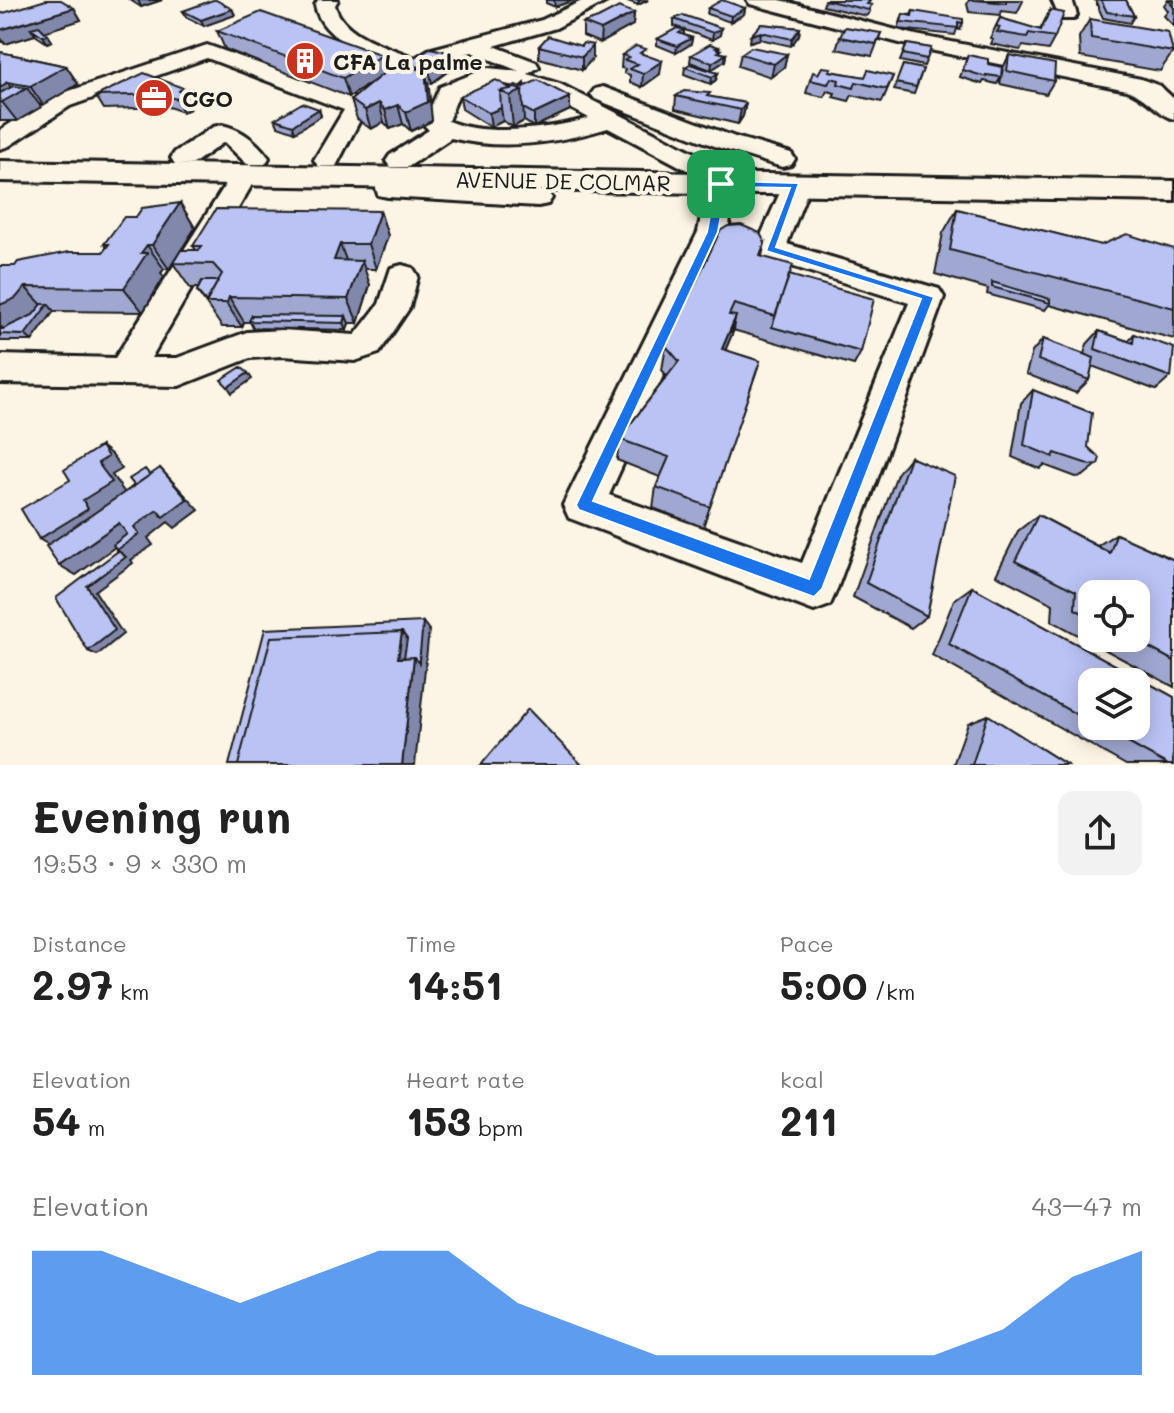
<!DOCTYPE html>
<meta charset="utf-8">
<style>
body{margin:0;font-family:Mali,sans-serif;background:#f2f2f2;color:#222;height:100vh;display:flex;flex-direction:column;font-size:30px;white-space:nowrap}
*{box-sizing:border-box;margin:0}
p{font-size:26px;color:#767676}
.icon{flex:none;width:44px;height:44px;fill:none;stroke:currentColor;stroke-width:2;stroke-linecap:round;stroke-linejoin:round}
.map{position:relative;height:765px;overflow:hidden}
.drawer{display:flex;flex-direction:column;background:#fff;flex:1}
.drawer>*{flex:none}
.tools{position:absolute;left:1078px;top:580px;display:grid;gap:16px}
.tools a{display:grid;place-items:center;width:72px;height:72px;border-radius:16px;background:#fff;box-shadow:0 4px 20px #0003;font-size:40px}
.pin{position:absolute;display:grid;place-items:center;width:68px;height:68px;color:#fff;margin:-34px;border-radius:16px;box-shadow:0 4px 12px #0006}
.round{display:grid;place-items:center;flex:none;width:84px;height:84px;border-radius:16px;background:#f2f2f2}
.headline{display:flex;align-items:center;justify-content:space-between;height:136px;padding:0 32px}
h1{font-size:44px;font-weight:800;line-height:60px}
.metrics{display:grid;grid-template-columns:repeat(3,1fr);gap:12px;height:136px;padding:8px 32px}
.metrics div{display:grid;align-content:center}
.metrics b{font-size:40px;font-weight:800}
.metrics small{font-size:22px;font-weight:400}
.metrics p{font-size:22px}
.chart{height:224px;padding:16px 32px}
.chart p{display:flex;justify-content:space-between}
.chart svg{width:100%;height:144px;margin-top:8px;fill:#1a73e8;opacity:.7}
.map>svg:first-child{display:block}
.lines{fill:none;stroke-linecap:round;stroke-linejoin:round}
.minor-casing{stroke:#1c1c1c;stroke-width:6}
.major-casing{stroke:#1c1c1c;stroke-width:6}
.minor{fill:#fcf5e5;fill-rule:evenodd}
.major{fill:#fcf5e5;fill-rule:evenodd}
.wall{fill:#a0a8d2;stroke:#1c1c1c;stroke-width:2;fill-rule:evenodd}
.shaded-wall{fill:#8288ab;stroke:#1c1c1c;stroke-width:2}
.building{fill:#bac3f4;stroke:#1c1c1c;stroke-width:2}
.route{fill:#1a73e8;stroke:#fff;stroke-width:2;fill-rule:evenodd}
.labels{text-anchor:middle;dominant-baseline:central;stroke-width:8;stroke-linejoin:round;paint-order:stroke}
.far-poi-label{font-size:22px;font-weight:bold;fill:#1c1c1c;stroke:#fcf5e5;text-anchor:start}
.far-street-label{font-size:22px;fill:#1c1c1c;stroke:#fcf5e5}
</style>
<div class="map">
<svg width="1174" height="765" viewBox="0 0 1174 765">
<rect width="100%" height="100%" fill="#fcf5e5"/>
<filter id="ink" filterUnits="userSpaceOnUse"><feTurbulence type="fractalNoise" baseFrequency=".0125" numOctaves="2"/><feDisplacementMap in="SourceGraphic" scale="16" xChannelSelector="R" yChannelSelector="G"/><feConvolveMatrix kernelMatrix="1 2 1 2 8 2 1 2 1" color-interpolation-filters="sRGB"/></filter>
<g filter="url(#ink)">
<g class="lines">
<defs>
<path id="minor" d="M318 0H338L335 5C342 36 388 46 415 58L428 50 542 20 584 0H609L556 28 494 46 536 62 539 67 528 74 560 84 705 158 709 164 705 170H687L608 128C558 143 503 151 451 138L408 167H390L386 161 390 155 429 130 423 124 440 87 488 68 519 71 472 52 444 60 418 74 359 122 336 166H318L314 160 344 110 207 58 70 106 9 146 0 149V130L54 96 207 45 358 99 399 67C368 52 322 42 315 5ZM491 82C528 86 556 100 589 118 552 129 485 137 448 121L458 96Z
M747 0H780L916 35 1141 79 1160 86 1174 99V119C1158 115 1147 97 1127 90L915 47 750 4Z
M1052 0H1072L1077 15 1074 19H1060Z
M603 87 735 137 791 153 795 159 791 165 782 167 717 147 595 99 591 94 595 89Z
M222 125C242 129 257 142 269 158L265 164H247L224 142 193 164H175L171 158 175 152 213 127Z
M244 168 253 170 257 176 151 358H177L247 332 282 330 355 335 379 304 391 268 402 265 413 268 418 276 410 307 379 353 355 361 282 356 250 358 179 386 0 383V355L115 358 231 176 235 170Z
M386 170 396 172 400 181 538 190 548 192 552 198 548 204 538 206 388 197 378 195 373 178 376 172Z
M721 176 731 178 735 184 728 232 609 495 802 563 909 303 759 256 755 249 786 179H806L810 185 787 244 939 289 944 297 837 589 830 605 814 611 569 518 563 505 698 232 707 184 711 178Z"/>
<path id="major" d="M0 161 1174 181V201L0 181Z"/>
</defs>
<use href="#minor" class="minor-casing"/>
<use href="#major" class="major-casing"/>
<use href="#minor" class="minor"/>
<use href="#major" class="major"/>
</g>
<path class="wall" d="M130 0H162L141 7Z
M546 0H574L555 7 546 3Z
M625 0H648L638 5Z
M825 0 869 5 870 12 866 16 823 6Z
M969 0H1022L1023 1 1017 13 1002 11 1000 15 969 12 967 4Z
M1095 0H1126L1134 16 1130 23 1103 18Z
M1168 0H1174V26L1164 16 1168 11 1164 5Z
M74 8 81 20 45 31 52 41 47 43 35 35 5 44 0 40V14Z
M708 8H745L744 14 730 22 707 14Z
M232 9 235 15 204 26 186 17 183 11Z
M1050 10 1055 37 1048 50 1023 46 1020 50 991 44 993 39 990 38 1000 18 1040 30Z
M913 11 963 23 960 30 957 29 955 35 898 29 903 14 911 15Z
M634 13 633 25 600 43 583 36V23Z
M674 19 721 28 720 35 712 40 674 26Z
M1090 19 1173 52 1160 71 1080 57 1079 37Z
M761 24 800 28 799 35 791 46 760 39 750 42Z
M684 30V35L692 38 691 44 676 53 657 45V39Z
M217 31 386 72 405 69 404 63 455 66 432 83 427 82 432 121 411 131 403 124 390 129 384 122 371 129 357 119 351 100 376 80 349 97 225 49Z
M881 33 872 56 836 49 840 37Z
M907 44 931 48 924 66 900 61Z
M539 46 593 58 582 70 539 58Z
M719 47 718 49 721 50 720 53 726 54 725 61 711 70 690 62 691 55Z
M0 52 66 66 78 84 43 105 39 104 41 107 17 121H0Z
M741 54H787L784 67 771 77 738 66Z
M622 55H646L660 74 642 87 630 82V75L624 73 625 69 621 68Z
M968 55 988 64 1001 77 997 84 984 81 982 84 960 77Z
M1009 55 1054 81 1046 94 1000 84 1003 68Z
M903 65 923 69 914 94 894 90Z
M685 67 718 73 716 80 711 84 684 74Z
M830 71 865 77 893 76 882 102 852 95 849 101 833 97 835 93 827 91 824 97 806 93 810 80 818 74Z
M518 86 570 97V110L534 127 524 121 513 127 503 121 491 127 462 109 460 96Z
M183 88 190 101 187 103 190 109 183 112 169 107 104 109 96 96Z
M676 96 709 97 746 103 743 116 738 124 675 109Z
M319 109 321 116 295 132 278 126 275 119Z
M180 203 195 228 169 269H164L161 273 164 277 143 312 54 311 32 341H0V266H15L103 252 107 248 104 244 136 217Z
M957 209 1101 245 1174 249V339L1049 305 1045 310 987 294 988 289 935 274 943 233Z
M380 211 388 236 376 269H364L370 285 358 323H349L347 330 253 328 250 322H244L242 327H222L197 291 198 288H190L173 263 196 250 193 246Z
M765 243 762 256 789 275 861 352 854 365 733 330 725 350 760 361 703 527 653 508 656 487 660 477 617 460 619 439 667 376 662 370 666 346Z
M1099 331 1128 341 1134 334 1171 377 1156 390 1092 366 1089 380 1076 393 1026 374 1032 352 1043 339 1084 354 1087 344Z
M1033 390 1088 447 1098 464 1083 476 1076 477 1044 465 1040 469 1012 457 1021 403Z
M910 457 927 616 911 628 853 597 897 474Z
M1038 515 1097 546 1116 534 1174 560V687L1052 621 1053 604 996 575 1018 531ZM1092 594 1136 638H1092Z
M972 587 1174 697 1173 765H1126L932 655 954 600ZM1092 682H1136V726H1092Z
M988 715 1067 765H953L968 723Z"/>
<path class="shaded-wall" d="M138 0H162L141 7Z
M554 0H574L555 7Z
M639 0H648L638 5Z
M74 8 81 20 38 34 31 28 35 35 5 44 0 37V30Z
M745 8 744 14 730 22 731 16Z
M232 9 235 15 204 26 201 20Z
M634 13 633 25 600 43 601 30Z
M721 28 720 35 712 40 713 33Z
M800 28 799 35 791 46 792 39Z
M761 32 760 39 750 42 751 35Z
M48 35 52 41 47 43 43 36Z
M692 38 691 44 676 53 677 46Z
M593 45V58L582 70V57Z
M453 53 455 66 432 83 429 70Z
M726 54 725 61 711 70 712 63Z
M787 54 784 67 771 77 774 64Z
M382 55 386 73 349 97 343 78Z
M662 61 660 74 642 87 643 74Z
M66 66 78 84 43 105 30 86Z
M425 69 429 88 432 121 411 131 406 112Z
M718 73 716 80 711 84 712 77Z
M7 82 16 94 27 88 41 107 17 121 2 102H0V88Z
M524 83 525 90 523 101 524 121 513 127 510 96Z
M183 88 190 101 187 103 190 109 183 112 176 99 179 91Z
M570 97V110L534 127V114Z
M379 103 384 122 371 129 365 110Z
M746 103 743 116 738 124 741 110Z
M398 105 403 124 390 129 385 110Z
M501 108 503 121 491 127 489 113Z
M319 109 321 116 295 132 293 125Z
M180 203 195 228 169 269 152 245Z
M380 211 388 236 376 269 368 244Z
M340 244 349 268 334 260Z
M147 245 164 269 161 273 164 277 143 312 124 288 141 253Z
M362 261 370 285 358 323 348 299Z
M25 287 45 308 48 304 54 311 32 341 25 335 9 334 0 326V305Z
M229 297 244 322 242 327 226 303Z
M346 316 349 323 347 330 344 323Z
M736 316 731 333 735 323 734 330 716 372 722 349Z
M248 373 252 379 232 393 228 387Z
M101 446 112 455 122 469 112 475 125 493 56 549 39 539 83 500 80 482Z
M160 468 199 510 175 528 168 522 148 538 153 545 131 560 133 563 95 591 123 634 97 655 88 651 87 586 124 555 117 550 134 527Z
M119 523 133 534 76 575 59 565Z
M423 622 429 630 415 765H402L414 657Z
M402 632 413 647 411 664 398 658Z"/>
<path class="building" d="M46 0H61L74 8 0 30V14Z
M213 0H216L232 9 201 20 183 11Z
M722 0 745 8 731 16 708 8Z
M825 0H867L870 1 867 4 872 5 868 10Z
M975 0H1006V3Z
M1101 0H1126L1134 16 1107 12Z
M1169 0H1174V8Z
M619 7 634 13 601 30 583 23 598 18Z
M1050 10 1064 13 1055 37 1029 33 1027 37 997 32 1000 27 996 26 1000 18 1041 30Z
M913 11 963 19V23L958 22V28L901 22 903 14 912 16Z
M261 12 382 55 343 78 217 31Z
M683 15 721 28 713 33 674 19Z
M1090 19 1168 32 1173 52 1091 38Z
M761 24 800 28 792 39 761 32 751 35Z
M39 26 48 35 43 36 31 28Z
M845 27 881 33 876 44 840 37Z
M677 28 684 30 679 33 692 38 677 46 657 39Z
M548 36 581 46 583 43 593 45 582 57 539 46Z
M710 44 719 47 716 48 721 50 718 52 726 54 712 63 691 55Z
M907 44 931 48 927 59 903 54Z
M636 46 646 49 640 53 662 61 643 74 630 69 638 64 625 60 629 57 622 55Z
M751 47 787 54 774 64 741 54Z
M430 48 453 53 429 70 404 63Z
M0 52 66 66 30 86 7 82 0 88Z
M968 55 988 59V64L1002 67 1001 77 986 75V77L963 70Z
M1009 55 1055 64 1054 81 1007 71Z
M690 64 718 73 712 77 685 67Z
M903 65 923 69 916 87 896 83Z
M822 67 831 68 829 71 865 77 868 70 893 76 887 89 856 82 854 88 838 84 839 80 831 78 828 84 810 80 813 72 818 74Z
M390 68 425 69 428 102 406 112 398 105 385 110 379 103 365 110 351 100Z
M144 73 183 88 179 91 183 96 176 99 162 94 96 96Z
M496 80 510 88 516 85 521 88 538 80 570 97 534 114 523 108 522 91 516 88 500 91 501 108 489 113 460 96Z
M13 86 27 88 2 102H0V93Z
M516 88 522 91 510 96 500 91Z
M684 91 710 93 707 96 746 103 741 110 676 96Z
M302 103 319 109 293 125 275 119Z
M180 203 152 245H147L141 253H147L124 288 25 287 16 298 0 305V266H15L18 262 69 252H103L109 244H104L124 217H136L142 208Z
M216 209 380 211 368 244H340L334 260 362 261 348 299 229 297 227 303H206L222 274 213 264 173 263 181 250H199L202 246H193Z
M957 209 1101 245 1127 234 1174 249V308L950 250Z
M741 225 760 233 765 243 760 256 793 265 775 316 734 304 729 315 736 316 722 349 760 361 710 507 656 487 669 457 619 439 679 361 666 346 720 231 728 226Z
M789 275 874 299 861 352 772 327Z
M202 281H218L206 302 197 291Z
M992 282 1050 299V303L992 287Z
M42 304H48L25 335 0 334V329H3L33 315Z
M252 315 346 316 344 323 249 321Z
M1099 331 1133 343 1134 334 1174 348 1171 377 1095 349Z
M1043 339 1094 358 1089 380 1038 360Z
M241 367 248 373 228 387 221 380Z
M1033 390 1092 413 1088 447 1100 458 1098 464 1091 465 1055 453 1053 457 1024 445Z
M101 446 108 457 98 463 112 482 83 500 88 509 39 539 21 509 70 480 64 470Z
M910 457 955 476 927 616 866 583Z
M160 468 187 499 163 517 157 510 134 527 139 534 117 550 113 545 127 534 119 523 59 565 46 546Z
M145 469 150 475 127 491 134 485 129 479Z
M1038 515 1110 553 1116 534 1174 560V661L1131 638H1136V594H1092V618L1075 609 1076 591 1015 561Z
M118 551 126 557 87 586 115 630 88 651 56 598Z
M972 587 1174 697 1173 765H1168L1097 726H1136V682H1092V723L949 644Z
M423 622 419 663 414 657 404 658 407 639 402 632 271 637 238 765H229L265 629Z
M402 632 398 658 414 657 402 765H238L271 637Z
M528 709 582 765H481Z
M988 715 1067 765H972Z"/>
</g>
<path class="route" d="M721 181 799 183 776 247 934 297 822 589 814 597 579 510 576 505 707 232 716 184ZM726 187 790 188 766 251 921 299 809 579 593 501 718 232Z"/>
<defs>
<symbol id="building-disc" viewBox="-11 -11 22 22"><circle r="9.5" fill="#c8321e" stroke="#fcf5e5"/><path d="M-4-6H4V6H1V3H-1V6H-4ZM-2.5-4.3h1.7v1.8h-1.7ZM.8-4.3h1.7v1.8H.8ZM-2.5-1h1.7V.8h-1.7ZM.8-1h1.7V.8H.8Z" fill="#fff"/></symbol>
<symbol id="office-disc" viewBox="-11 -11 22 22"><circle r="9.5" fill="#c8321e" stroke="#fcf5e5"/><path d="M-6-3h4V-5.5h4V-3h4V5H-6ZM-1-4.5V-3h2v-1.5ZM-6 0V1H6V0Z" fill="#fff"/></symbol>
</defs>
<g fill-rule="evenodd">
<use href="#building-disc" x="283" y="39" width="44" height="44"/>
<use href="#office-disc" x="132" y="76" width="44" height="44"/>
</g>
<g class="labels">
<g class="far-poi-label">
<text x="333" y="61">CFA La palme</text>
<text x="182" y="98">CGO</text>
</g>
<g class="far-street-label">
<text transform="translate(563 181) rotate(1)">AVENUE DE COLMAR</text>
</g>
</g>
</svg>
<div class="tools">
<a><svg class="icon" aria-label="locate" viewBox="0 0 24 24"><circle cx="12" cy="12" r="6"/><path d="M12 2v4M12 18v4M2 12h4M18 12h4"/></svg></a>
<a><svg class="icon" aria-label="layers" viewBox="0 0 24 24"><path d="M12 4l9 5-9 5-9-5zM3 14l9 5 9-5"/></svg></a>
</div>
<div class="pin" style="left:721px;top:184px;background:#1e9e55"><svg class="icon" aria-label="arrive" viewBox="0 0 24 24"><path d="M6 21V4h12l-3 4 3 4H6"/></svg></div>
</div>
<section class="drawer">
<div class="headline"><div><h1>Evening run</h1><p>19:53 · 9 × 330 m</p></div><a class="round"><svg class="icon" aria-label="share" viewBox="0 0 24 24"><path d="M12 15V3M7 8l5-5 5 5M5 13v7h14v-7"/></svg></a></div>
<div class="metrics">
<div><p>Distance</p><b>2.97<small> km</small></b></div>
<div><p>Time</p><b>14:51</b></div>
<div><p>Pace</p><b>5:00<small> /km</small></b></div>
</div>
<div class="metrics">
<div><p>Elevation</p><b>54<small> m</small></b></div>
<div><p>Heart rate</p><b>153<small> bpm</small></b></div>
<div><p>kcal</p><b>211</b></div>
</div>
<div class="chart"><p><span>Elevation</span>43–47 m</p>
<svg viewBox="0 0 160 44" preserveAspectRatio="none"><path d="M0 44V6L10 6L20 14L30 22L40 14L50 6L60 6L70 22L80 30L90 38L100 38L110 38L120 38L130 38L140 30L150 14L160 6V44z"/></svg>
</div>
</section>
